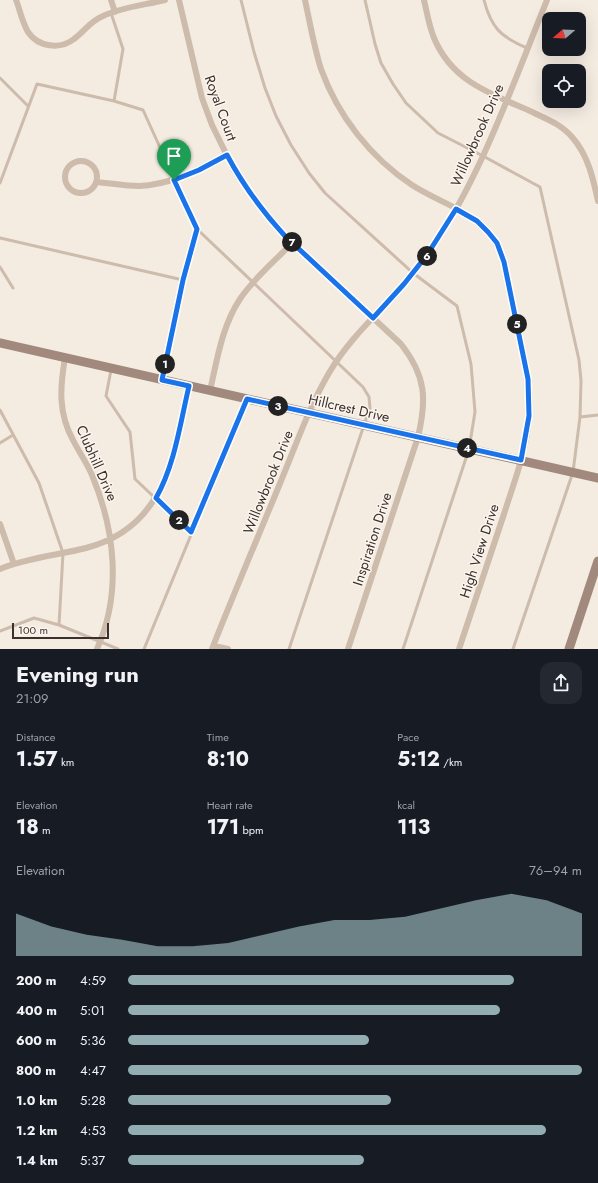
<!DOCTYPE html>
<meta charset="utf-8">
<style>
body{margin:0;font-family:Jost,sans-serif;background:#242831;color:#f1f3f6;height:100vh;display:flex;flex-direction:column;font-size:15px;white-space:nowrap}
*{box-sizing:border-box;margin:0}
p{font-size:13px;color:#9ea1a6}
.icon{flex:none;width:22px;height:22px;fill:none;stroke:currentColor;stroke-width:2;stroke-linecap:round;stroke-linejoin:round}
.map{position:relative;height:649px;overflow:hidden}
.drawer{display:flex;flex-direction:column;background:#171b24;flex:1}
.drawer>*{flex:none}
.needle{width:26px;rotate:251deg}
.buttons{position:absolute;left:542px;top:12px;display:grid;gap:8px}
.buttons a{display:grid;place-items:center;width:44px;height:44px;border-radius:8px;background:#171b24;box-shadow:0 4px 16px #0002;font-size:20px}
.scale{position:absolute;left:12px;bottom:10px;width:97px;box-sizing:border-box;padding-left:4px;border:2px solid #3b302b;border-top:0;font-size:11px;line-height:14px;white-space:nowrap;color:#3b302b;-webkit-text-stroke:3px #fbf5ee;paint-order:stroke}
.pin{position:absolute;display:grid;place-items:center;width:34px;height:34px;color:#fff;margin:-41px -17px;border-radius:50% 50% 50% 0;rotate:-45deg;box-shadow:0 0 4px #0007}
.pin .icon{rotate:45deg}
.km{position:absolute;width:20px;height:20px;margin:-10px;border-radius:50%;background:#222;color:#fff;font-size:11px;line-height:20px;text-align:center}
.round{display:grid;place-items:center;flex:none;width:42px;height:42px;border-radius:12px;background:#242831}
.overview{display:flex;align-items:center;justify-content:space-between;height:68px;padding:0 16px}
h1{font-size:22px;font-weight:700;line-height:30px}
.stats{display:grid;grid-template-columns:repeat(3,1fr);gap:6px;height:68px;padding:4px 16px}
.stats div{display:grid;align-content:center}
.stats b{font-size:20px;font-weight:700}
.stats small{font-size:11px;font-weight:400}
.stats p{font-size:11px}
.chart{height:112px;padding:8px 16px}
.chart p{display:flex;justify-content:space-between}
.chart svg{width:100%;height:72px;margin-top:4px;fill:#92aeb2;opacity:.7}
ul{padding:0 16px;list-style:none;font-size:13px}
li{display:grid;grid-template-columns:64px 48px 1fr;align-items:center;height:30px}
li i{height:10px;border-radius:5px;background:#92aeb2}
.map>svg:first-child{display:block}
.lines{fill:none;stroke-linecap:round;stroke-linejoin:round}
.lane{stroke:#cdbbac;stroke-width:3}
.street{stroke:#cdbbac;stroke-width:6}
.secondary{stroke:#a18a7d;stroke-width:9}
.route-casing{stroke:#fff;stroke-width:8}
.route{stroke:#1a73e8;stroke-width:5}
.labels{text-anchor:middle;dominant-baseline:central;stroke-width:3;stroke-linejoin:round;paint-order:stroke}
.street-label{font-size:14px;fill:#3b302b;stroke:#fbf5ee}
</style>
<div class="map">
<svg width="598" height="649" viewBox="0 0 598 649">
<rect width="100%" height="100%" fill="#f4ebe1"/>
<g class="lines">
<path class="lane" d="M241 0 254 52 265 88 276 116 291 145 309 173 325 193 413 273 457 306 471 364 475 412 469 449 403 649
M365 0 375 44 381 63 393 84 406 103 438 133 483 156 540 187 579 360 581 381 580 417 573 472 513 649
M484 0C491 28 501 37 527 48
M0 78 28 106
M114 101 143 110 197 229 183 280 162 379
M0 183 37 84 114 101 123 49 111 13
M197 229 363 387 369 397 370 408 364 425 289 649
M0 238 183 280
M0 267 13 288
M111 370 106 396 130 432 135 479 191 532
M0 410 39 483 63 553 59 625
M580 417 598 415
M0 443 13 435
M0 631 34 618 59 625 118 649
M144 649 247 399"/>
<path class="street" d="M16 0C20 10 22 22 28 32 38 47 60 50 74 39 85 31 89 22 103 16 122 7 145 5 165 0
M111 0 115 12
M179 0 202 98 212 125 234 170 263 211 285 236 401 344C426 376 427 399 418 437L348 649
M305 0C310 23 314 47 321 69 338 116 371 158 412 185 435 200 463 208 483 227 504 246 507 275 512 302 520 339 532 378 529 416 527 450 514 482 504 514 489 559 474 604 459 649
M424 0C427 13 429 26 434 38 452 81 489 93 528 110 544 118 560 123 572 137 588 155 593 178 598 201
M65 177a16 16 0 1 1 32 0a16 16 0 1 1-32 0Z
M96 182C110 183 125 186 139 186 171 185 199 169 227 155
M65 358C60 387 58 413 73 440 79 452 87 463 92 475 115 530 122 593 97 649
M210 391C217 360 222 326 240 299 254 278 275 261 292 243
M0 524 14 564
M0 569C25 558 59 555 86 548 167 527 173 455 189 386
M214 646 228 649
M212 649C234 593 258 537 281 481 296 445 309 407 329 373 355 328 399 297 428 254 481 178 512 86 547 0"/>
<path class="secondary" d="M0 343 598 478
M569 649 598 561"/>
</g>
<g class="lines">
<defs>
<path id="route" d="M227 155C243 185 262 211 285 236L373 318 404 284 427 255 456 209 477 221 488 232 497 243 504 262 528 379 529 416 521 460 247 399 191 532 156 498C175 464 180 424 189 386L162 380 183 280 197 229 174 180 199 170Z"/>
</defs>
<use href="#route" class="route-casing"/>
<use href="#route" class="route"/>
</g>
<g class="labels">
<g class="street-label">
<text transform="translate(221 108) rotate(70)">Royal Court</text>
<text transform="translate(477 135) rotate(-66)">Willowbrook Drive</text>
<text transform="translate(349 408) rotate(13)">Hillcrest Drive</text>
<text transform="translate(97 463) rotate(66)">Clubhill Drive</text>
<text transform="translate(268 482) rotate(-68)">Willowbrook Drive</text>
<text transform="translate(372 539) rotate(-72)">Inspiration Drive</text>
<text transform="translate(479 551) rotate(-72)">High View Drive</text>
</g>
</g>
</svg>
<div class="buttons">
<a><svg class="needle" viewBox="-14 -14 28 28"><path d="M0-13l5 13h-10z" fill="#e53935"/><path d="M0 13l5-13h-10z" fill="#9ea1a6"/></svg></a>
<a><svg class="icon" aria-label="locate" viewBox="0 0 24 24"><circle cx="12" cy="12" r="6"/><path d="M12 2v4M12 18v4M2 12h4M18 12h4"/></svg></a>
</div>
<div class="scale">100 m</div>
<div class="pin" style="left:174px;top:180px;background:#1e9e55"><svg class="icon" aria-label="arrive" viewBox="0 0 24 24"><path d="M6 21V4h12l-3 4 3 4H6"/></svg></div>
<b class="km" style="left:165px;top:364px">1</b>
<b class="km" style="left:179px;top:520px">2</b>
<b class="km" style="left:278px;top:406px">3</b>
<b class="km" style="left:467px;top:448px">4</b>
<b class="km" style="left:517px;top:324px">5</b>
<b class="km" style="left:427px;top:256px">6</b>
<b class="km" style="left:292px;top:242px">7</b>
</div>
<section class="drawer">
<div class="overview"><div><h1>Evening run</h1><p>21:09</p></div><a class="round"><svg class="icon" aria-label="share" viewBox="0 0 24 24"><path d="M12 15V3M7 8l5-5 5 5M5 13v7h14v-7"/></svg></a></div>
<div class="stats">
<div><p>Distance</p><b>1.57<small> km</small></b></div>
<div><p>Time</p><b>8:10</b></div>
<div><p>Pace</p><b>5:12<small> /km</small></b></div>
</div>
<div class="stats">
<div><p>Elevation</p><b>18<small> m</small></b></div>
<div><p>Heart rate</p><b>171<small> bpm</small></b></div>
<div><p>kcal</p><b>113</b></div>
</div>
<div class="chart"><p><span>Elevation</span>76–94 m</p>
<svg viewBox="0 0 160 44" preserveAspectRatio="none"><path d="M0 44V18L10 26L20 31L30 34L40 38L50 38L60 36L70 31L80 26L90 22L100 22L110 20L120 15L130 10L140 6L150 10L160 18V44z"/></svg>
</div>
<ul>
<li><b>200 m</b>4:59<i style="width:85%"></i></li>
<li><b>400 m</b>5:01<i style="width:82%"></i></li>
<li><b>600 m</b>5:36<i style="width:53%"></i></li>
<li><b>800 m</b>4:47<i style="width:100%"></i></li>
<li><b>1.0 km</b>5:28<i style="width:58%"></i></li>
<li><b>1.2 km</b>4:53<i style="width:92%"></i></li>
<li><b>1.4 km</b>5:37<i style="width:52%"></i></li>
</ul>
</section>
